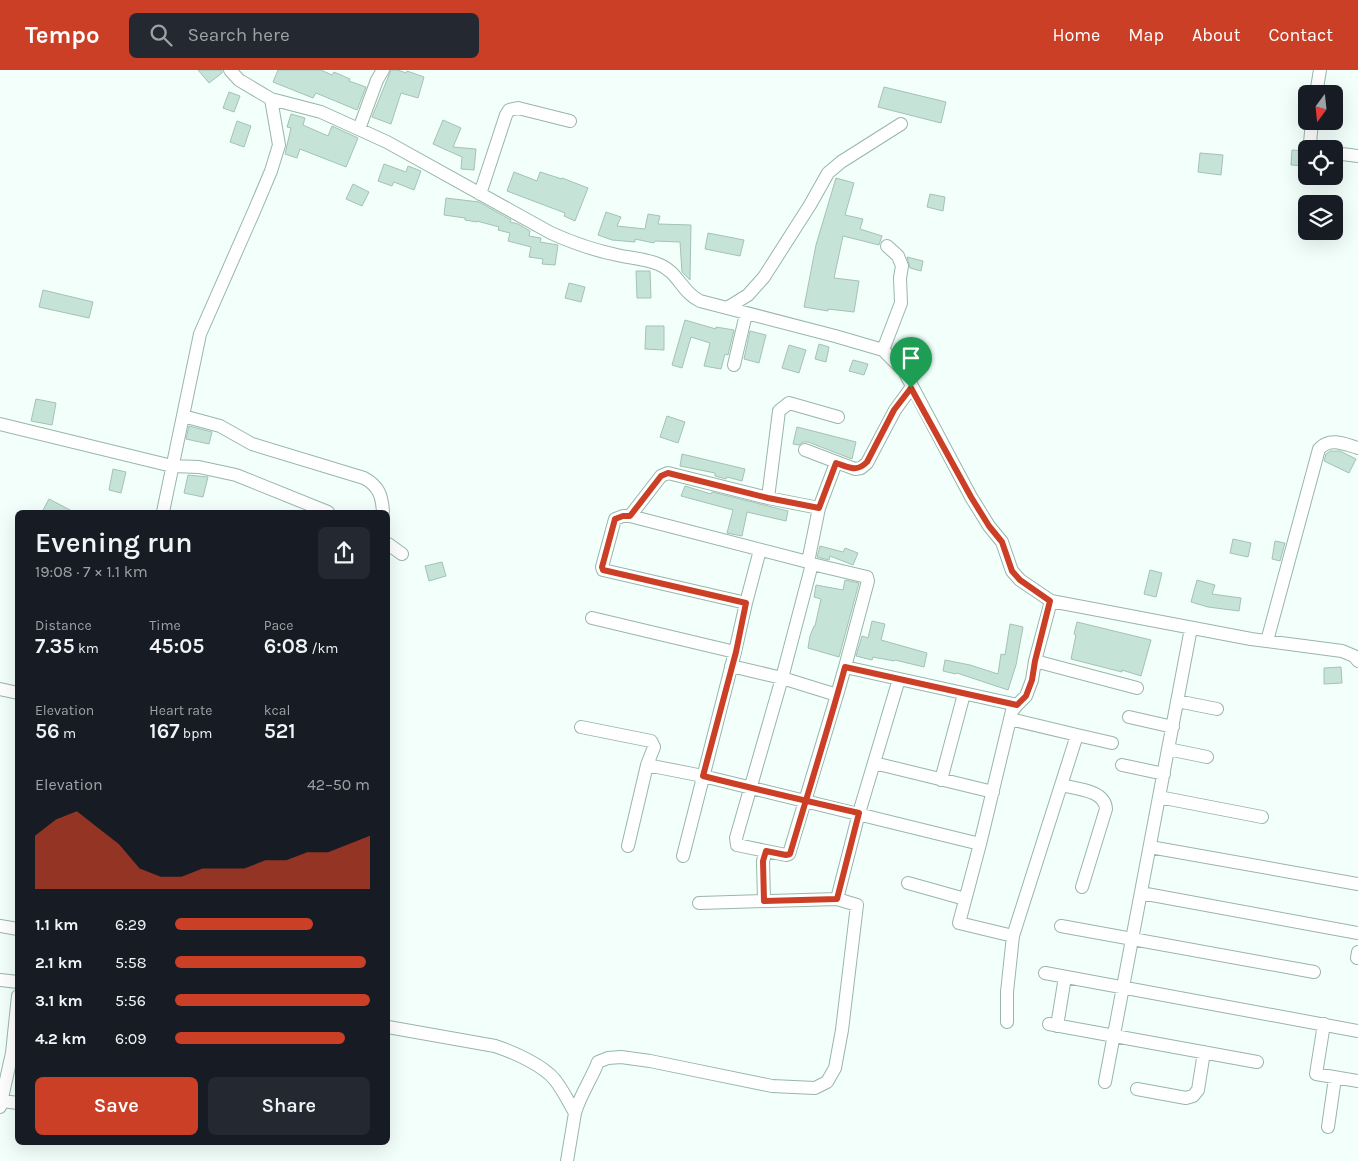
<!DOCTYPE html>
<meta charset="utf-8">
<style>
body{margin:0;font-family:Karla,sans-serif;background:#242831;color:#f1f3f6;height:100vh;display:flex;flex-direction:column;font-size:19px;white-space:nowrap}
*{box-sizing:border-box;margin:0}
p{font-size:16px;color:#9ea1a6}
.icon{flex:none;width:28px;height:28px;fill:none;stroke:currentColor;stroke-width:2;stroke-linecap:round;stroke-linejoin:round}
.map{position:relative;flex:1;overflow:hidden}
.drawer{position:absolute;left:15px;top:440px;width:375px;height:635px;display:flex;flex-direction:column;background:#171b24;border-radius:8px;box-shadow:0 5px 20px #0002}
.drawer>*{flex:none}
.needle{width:32px;rotate:195deg}
.tools{position:absolute;left:1298px;top:15px;display:grid;gap:10px}
.tools a{display:grid;place-items:center;width:45px;height:45px;border-radius:8px;background:#171b24;box-shadow:0 5px 20px #0002;font-size:25px}
.pin{position:absolute;display:grid;place-items:center;width:42px;height:42px;color:#fff;margin:-51px -21px;border-radius:50% 50% 50% 0;rotate:-45deg;box-shadow:0 0 5px #0007}
.pin .icon{rotate:45deg}
.round{display:grid;place-items:center;flex:none;width:52px;height:52px;border-radius:8px;background:#242831}
.overview{display:flex;align-items:center;justify-content:space-between;height:85px;padding:0 20px}
h1{font-size:28px;font-weight:600;line-height:38px}
.figures{display:grid;grid-template-columns:repeat(3,1fr);gap:8px;height:85px;padding:5px 20px}
.figures div{display:grid;align-content:center}
.figures b{font-size:21px;font-weight:600}
.figures small{font-size:14px;font-weight:400}
.figures p{font-size:14px}
.chart{height:140px;padding:10px 20px}
.chart p{display:flex;justify-content:space-between}
.chart svg{width:100%;height:90px;margin-top:5px;fill:#ca3f25;opacity:.7}
.button{display:flex;gap:10px;margin-top:auto;padding:10px 20px}
.button a{flex:1;height:58px;border-radius:8px;background:#ca3f25;color:#fff;font-size:20px;font-weight:600;line-height:58px;text-align:center}
.button a+a{background:#242831;color:#f1f3f6}
ul{padding:0 20px;list-style:none;font-size:16px}
li{display:grid;grid-template-columns:80px 60px 1fr;align-items:center;height:38px}
li i{height:12px;border-radius:6px;background:#ca3f25}
header{display:flex;align-items:center;gap:30px;box-sizing:border-box;height:70px;padding:0 25px;background:#ca3f25;color:#fff}
header strong{font-size:24px}
nav{display:flex;gap:28px;margin-inline-start:auto;font-size:18px}
.search{width:350px;height:45px;background:#242831;display:flex;align-items:center;gap:12px;box-sizing:border-box;padding:0 18px;border-radius:8px;color:#9ea1a6;font-size:19px}
.map>svg:first-child{display:block}
.building{fill:#c5e3d7;stroke:#a4c2b6}
.lines{fill:none;stroke-linecap:round;stroke-linejoin:round}
.minor-casing{stroke:#98b6aa;stroke-width:14}
.minor{stroke:#fff;stroke-width:12}
.route-casing{stroke:#fff;stroke-width:10}
.route{stroke:#ca3f25;stroke-width:6}
</style>
<header>
<strong>Tempo</strong>
<div class="search"><svg class="icon" aria-label="search" viewBox="0 0 24 24"><circle cx="10" cy="10" r="6"/><path d="M15 15l6 6"/></svg>Search here</div>
<nav><a>Home</a><a>Map</a><a>About</a><a>Contact</a></nav>
</header>
<div class="map">
<svg width="1358" height="1091" viewBox="0 0 1358 1091">
<rect width="100%" height="100%" fill="#f2fffa"/>
<path class="building" d="M198 0H222V3L209 13Z
M278 0H321L332 5 334 2 350 9 349 11 366 17 357 40 316 23 313 28 273 12Z
M391 0H398L406 3 407 1 424 7 418 28 401 23 391 54 372 47Z
M884 17 946 32 941 53 878 37Z
M229 22 240 26 234 42 223 38Z
M291 44 305 48 303 55 328 66 332 56 358 68 346 97 300 79 297 88 285 84 291 58 287 57Z
M443 50 461 58 453 77 476 79 474 100 461 99 462 87 433 74Z
M237 51 251 56 244 77 230 72Z
M1292 80 1306 81V96L1291 95Z
M1200 83 1223 85 1221 105 1198 102Z
M384 94 406 102 408 96 421 101 414 120 394 112 392 116 378 111Z
M514 102 537 111 540 102 562 109V108L588 118 575 151 564 146 565 143 507 121Z
M836 108 854 113 845 145 863 149 860 159 882 166 879 175 843 166 834 208 859 211 854 242 828 239V241L804 237 816 175Z
M353 114 369 122 362 136 346 129Z
M930 124 945 127 943 141 927 137Z
M446 128 479 132 511 150 510 152 518 154 530 161 529 166 541 168 540 172 558 175 555 195 542 194 543 189 529 187 531 177 508 171 510 163 498 160 499 157 477 151V152L465 150V148L444 145Z
M606 142 621 147 617 156 645 159 648 144 660 146 658 154 691 155 690 210 682 202 680 172 655 171 654 173 635 169V172L612 170 598 165Z
M708 163 744 170 740 186 705 179Z
M907 187 923 191 921 201 910 198Z
M636 201H650L651 228H637Z
M569 213 585 217 581 232 565 228Z
M43 220 93 232 89 248 39 237Z
M685 250 716 259V257L734 260 728 285 725 284 721 299 704 296 710 273 691 267 682 298 672 295Z
M646 256H664V280L645 279Z
M750 261 766 265 759 293 744 289Z
M819 274 829 277 826 292 815 289Z
M789 275 806 280 799 303 782 298Z
M853 290 868 294 864 305 849 301Z
M36 329 56 333 52 355 31 351Z
M667 346 685 352 678 373 660 367Z
M189 356 212 362 209 374 186 369Z
M797 357 856 372 852 389 808 372H803L799 375 793 374Z
M1330 381H1340L1356 389 1349 403 1324 391 1326 384Z
M682 384 745 399 742 411 727 407 726 409 715 406V403L680 396Z
M113 399 126 402 121 423 109 420Z
M188 405 208 407 203 427 184 423Z
M685 416 711 424 712 422 788 441 786 451 747 442 742 466 727 463 733 440 681 426Z
M49 429 74 442H42Z
M1233 469 1251 473 1248 487 1230 483Z
M1275 471 1285 473 1280 491 1272 489Z
M820 476 843 482 845 478 858 483 853 495 830 486 829 490 817 487Z
M442 492 446 506 429 511 425 496Z
M1150 500 1162 503 1156 527 1144 524Z
M845 510 859 513 839 587 808 578 810 566 814 556H815L821 529 814 527 816 515 843 520Z
M1197 510 1215 515 1212 524 1241 528 1239 541 1208 537 1191 532Z
M872 551 885 554 881 570 927 583 924 597 895 590 894 591 873 587 872 590 856 586 862 566 868 568Z
M1077 552 1151 570 1141 606 1122 600V602L1071 589 1076 565 1074 564Z
M1010 554 1023 557 1016 595 1008 620 957 603 956 604 943 601 945 590 970 595 998 604 1001 584 1005 585Z
M1341 597 1342 613 1324 614V598Z"/>
<g class="lines">
<defs>
<path id="minor" d="M230 0 239 10 271 29 321 42 387 72 551 163C573 173 593 180 617 185 630 188 646 189 658 194 679 202 681 222 700 231L835 266 883 280 904 301 971 427 989 456 1002 472 1012 501 1020 510 1051 531 1251 569 1342 581 1354 586 1358 591
M1316 24 1320 0
M1312 51 1310 73 1314 79
M359 59 377 10 383 0
M1334 83 1358 86
M480 124 506 45 509 40 518 38 570 51
M727 238 748 225 764 207 810 135 828 103 841 92 901 54
M883 280 901 233 900 208 902 196 898 186 887 176
M734 295 746 244
M183 346 220 356 252 374 364 408C379 416 382 426 383 442
M0 354 172 396 199 397 236 405 328 442
M805 380 855 399 861 398 867 393 895 340 911 318
M768 428 779 341 789 333 838 347
M163 442 200 264 255 139 271 101 279 75 271 29
M630 446 808 492 812 494 867 507 868 511 845 597
M388 474 402 484
M808 492 819 438
M812 494 782 608 736 768 737 775 786 785 789 784 837 625
M746 533 760 480
M592 548 735 582
M1267 571 1319 379C1330 367 1344 374 1358 378
M1035 591 1137 618
M731 596 782 608 837 625 845 597 1017 635 1026 626 1032 610 1035 591 1051 531
M0 619 18 623
M1177 631 1217 639
M1129 647 1173 657
M1010 649 1077 665
M581 657 651 671 654 677 647 695 703 706 980 774
M1168 679 1207 687
M874 693 993 722
M1122 695 1164 704
M941 710 964 624
M1061 715C1076 719 1105 720 1106 739L1082 817
M1159 727 1262 747
M628 776 647 695
M1150 777 1358 814
M683 786 735 582 746 533 603 500 602 497 615 449 623 446H630L661 406 668 403 768 428 819 438 836 393
M908 813 965 829
M1141 823 1358 863
M764 831 763 791 766 781
M699 833 837 829 859 743 899 609
M0 856 18 859
M1061 856 1314 902
M1013 866 959 853 980 774 1012 641 1017 635
M1357 888 1358 882
M1045 903 1358 961
M0 910 18 912
M1007 952V922L1013 866 1077 665 1112 673
M1049 954 1257 992
M1324 954 1316 1004 1358 1011
M1057 956 1065 907
M388 957 495 976C513 982 543 995 555 1010 563 1020 569 1033 575 1043L567 1091
M1105 1012 1191 558
M1137 1019 1186 1028 1193 1026 1198 1020 1204 982
M2 1031 18 1033
M0 1037 12 983 18 926
M575 1043C580 1025 591 1010 598 992L608 988 621 987 650 991 772 1016 815 1018 827 1012 835 998 842 960 857 835 837 829
M1328 1057 1335 1008"/>
</defs>
<use href="#minor" class="minor-casing"/>
<use href="#minor" class="minor"/>
</g>
<g class="lines">
<defs>
<path id="route" d="M911 318 894 340 867 392C856 403 849 397 836 393L819 438 768 428 668 403 661 406 630 446H623L615 449 602 497 603 500 746 533 736 582 703 706C755 719 807 731 859 743L837 829 764 831 763 791 766 781 786 785 790 784C808 722 828 660 845 597L1017 635 1026 626 1032 610 1035 591 1050 531 1020 510 1012 501 1002 472 989 456 971 427 911 318"/>
</defs>
<use href="#route" class="route-casing"/>
<use href="#route" class="route"/>
</g>
</svg>
<div class="tools">
<a><svg class="needle" viewBox="-14 -14 28 28"><path d="M0-13l5 13h-10z" fill="#e53935"/><path d="M0 13l5-13h-10z" fill="#9ea1a6"/></svg></a>
<a><svg class="icon" aria-label="locate" viewBox="0 0 24 24"><circle cx="12" cy="12" r="6"/><path d="M12 2v4M12 18v4M2 12h4M18 12h4"/></svg></a>
<a><svg class="icon" aria-label="layers" viewBox="0 0 24 24"><path d="M12 4l9 5-9 5-9-5zM3 14l9 5 9-5"/></svg></a>
</div>
<div class="pin" style="left:911px;top:318px;background:#1e9e55"><svg class="icon" aria-label="arrive" viewBox="0 0 24 24"><path d="M6 21V4h12l-3 4 3 4H6"/></svg></div>
<section class="drawer">
<div class="overview"><div><h1>Evening run</h1><p>19:08 · 7 × 1.1 km</p></div><a class="round"><svg class="icon" aria-label="share" viewBox="0 0 24 24"><path d="M12 15V3M7 8l5-5 5 5M5 13v7h14v-7"/></svg></a></div>
<div class="figures">
<div><p>Distance</p><b>7.35<small> km</small></b></div>
<div><p>Time</p><b>45:05</b></div>
<div><p>Pace</p><b>6:08<small> /km</small></b></div>
</div>
<div class="figures">
<div><p>Elevation</p><b>56<small> m</small></b></div>
<div><p>Heart rate</p><b>167<small> bpm</small></b></div>
<div><p>kcal</p><b>521</b></div>
</div>
<div class="chart"><p><span>Elevation</span>42–50 m</p>
<svg viewBox="0 0 160 44" preserveAspectRatio="none"><path d="M0 44V18L10 10L20 6L30 14L40 22L50 34L60 38L70 38L80 34L90 34L100 34L110 30L120 30L130 26L140 26L150 22L160 18V44z"/></svg>
</div>
<ul>
<li><b>1.1 km</b>6:29<i style="width:71%"></i></li>
<li><b>2.1 km</b>5:58<i style="width:98%"></i></li>
<li><b>3.1 km</b>5:56<i style="width:100%"></i></li>
<li><b>4.2 km</b>6:09<i style="width:87%"></i></li>
</ul>
<div class="button"><a>Save</a><a>Share</a></div>
</section>
</div>
